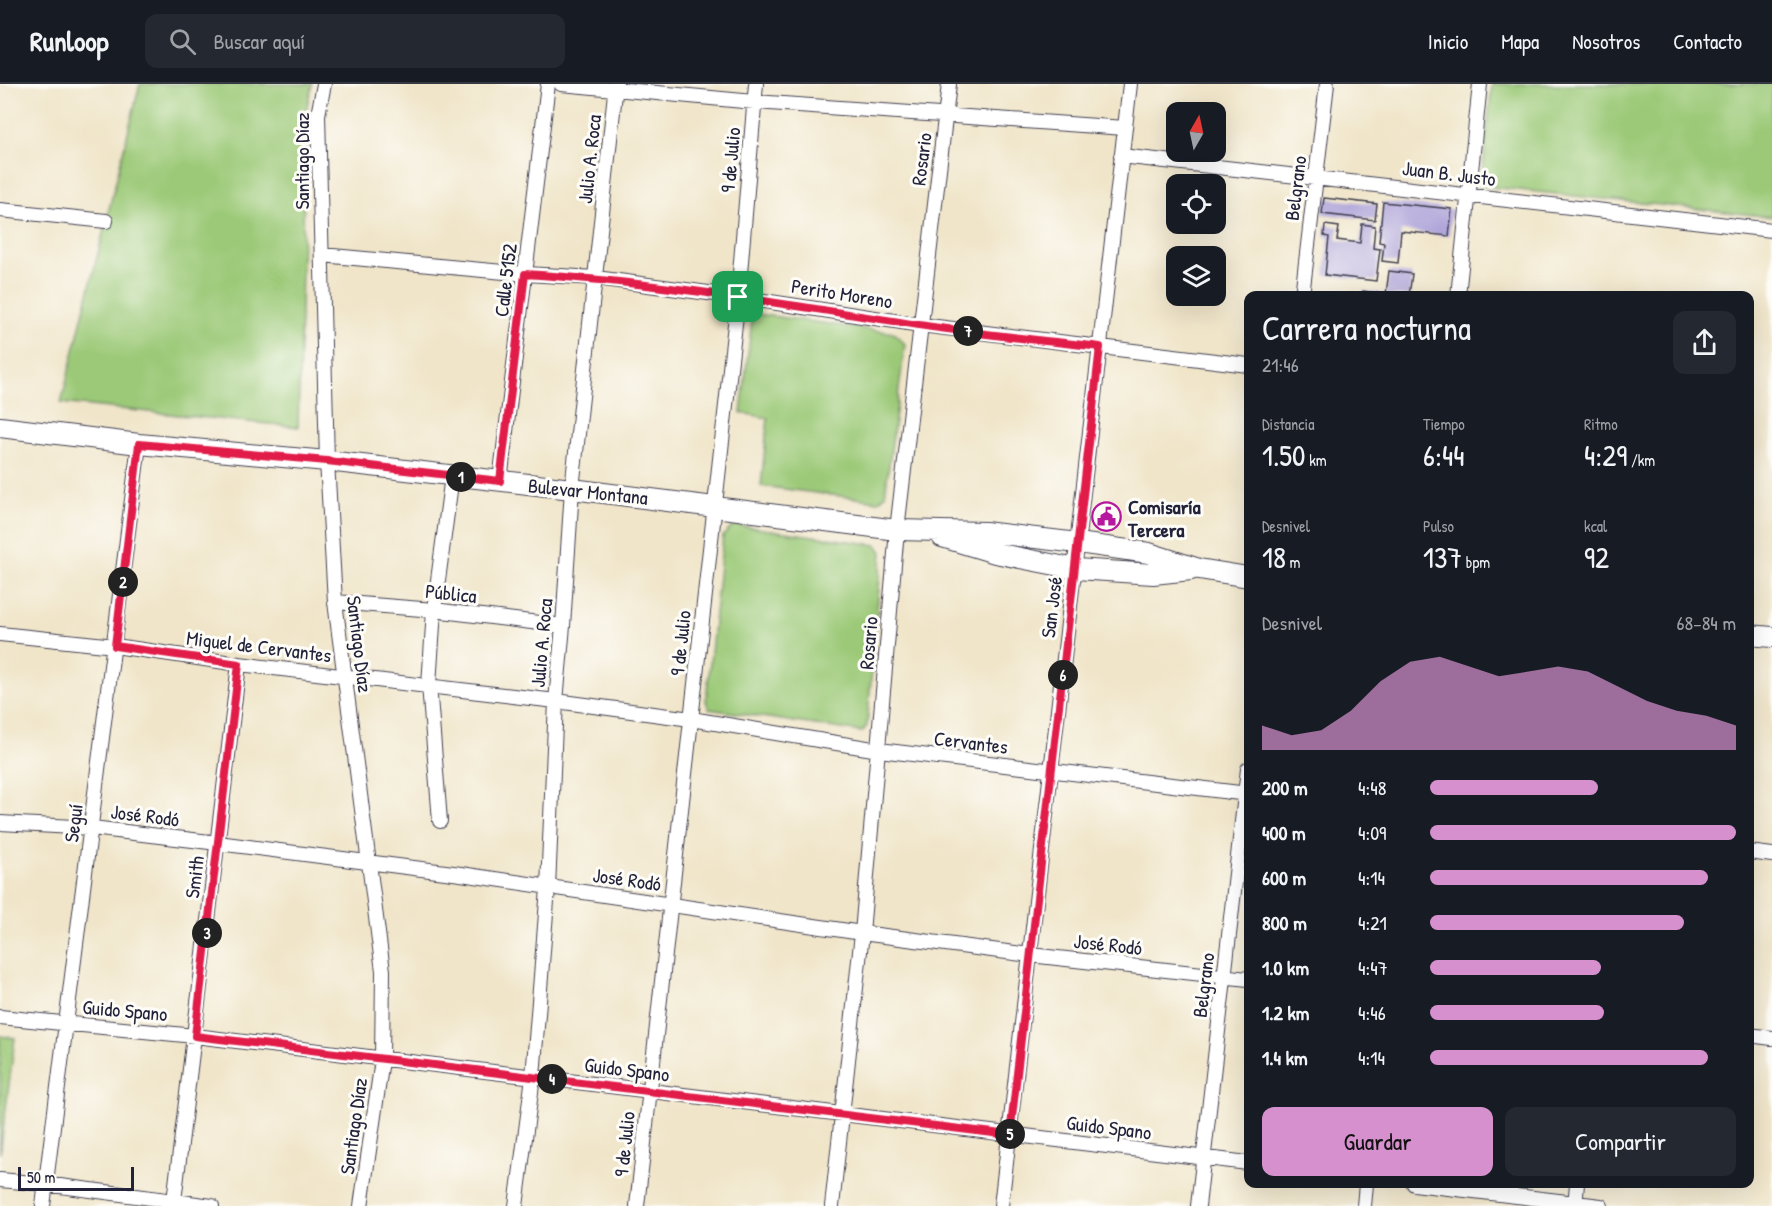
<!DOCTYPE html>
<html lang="es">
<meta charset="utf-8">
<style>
body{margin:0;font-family:"Patrick Hand",sans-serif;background:#242831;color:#f1f3f6;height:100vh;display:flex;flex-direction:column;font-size:22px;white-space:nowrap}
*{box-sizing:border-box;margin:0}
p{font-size:20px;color:#9ea1a6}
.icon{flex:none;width:33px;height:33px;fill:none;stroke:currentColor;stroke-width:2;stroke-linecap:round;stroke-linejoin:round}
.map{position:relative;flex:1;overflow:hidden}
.sheet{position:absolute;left:1244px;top:207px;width:510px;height:897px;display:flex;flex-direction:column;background:#171b24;border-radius:12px;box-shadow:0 6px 24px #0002}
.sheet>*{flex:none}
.needle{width:39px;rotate:9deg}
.controls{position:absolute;left:1166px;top:18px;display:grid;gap:12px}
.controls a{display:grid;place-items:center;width:60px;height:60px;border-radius:12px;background:#171b24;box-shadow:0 6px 24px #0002;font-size:30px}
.scale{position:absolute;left:18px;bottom:15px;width:116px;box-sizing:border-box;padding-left:6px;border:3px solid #22223b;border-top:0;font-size:16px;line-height:21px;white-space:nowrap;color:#22223b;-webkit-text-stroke:4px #fdfcf7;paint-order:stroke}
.pin{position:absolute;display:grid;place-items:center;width:51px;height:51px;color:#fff;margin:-26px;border-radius:12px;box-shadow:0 3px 9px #0006}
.km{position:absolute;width:30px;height:30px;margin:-15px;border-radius:50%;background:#222;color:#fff;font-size:16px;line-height:30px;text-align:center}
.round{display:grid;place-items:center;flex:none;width:63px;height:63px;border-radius:12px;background:#242831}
.summary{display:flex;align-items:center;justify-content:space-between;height:102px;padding:0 18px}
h1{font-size:33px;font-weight:600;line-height:45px}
.stats{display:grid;grid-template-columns:repeat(3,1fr);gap:9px;height:102px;padding:6px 18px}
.stats div{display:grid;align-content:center}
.stats b{font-size:30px;font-weight:600}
.stats small{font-size:16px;font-weight:400}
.stats p{font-size:16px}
.chart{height:168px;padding:12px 18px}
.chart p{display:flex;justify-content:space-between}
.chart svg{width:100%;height:108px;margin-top:6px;fill:#d690ce;opacity:.7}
.action{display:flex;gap:12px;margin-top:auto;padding:12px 18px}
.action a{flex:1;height:69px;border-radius:12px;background:#d690ce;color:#111;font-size:24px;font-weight:600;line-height:69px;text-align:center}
.action a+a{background:#242831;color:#f1f3f6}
ul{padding:0 18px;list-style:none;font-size:20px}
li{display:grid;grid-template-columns:96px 72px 1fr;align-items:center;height:45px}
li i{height:15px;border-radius:8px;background:#d690ce}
header{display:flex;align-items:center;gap:36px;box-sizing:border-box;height:84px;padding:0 30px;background:#171b24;border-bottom:2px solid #363941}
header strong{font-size:28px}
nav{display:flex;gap:33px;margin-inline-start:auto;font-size:21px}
.search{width:420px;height:54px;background:#242831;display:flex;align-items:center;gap:15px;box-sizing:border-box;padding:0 21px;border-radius:12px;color:#9ea1a6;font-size:22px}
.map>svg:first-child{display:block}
.park{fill:#9bc977;stroke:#5e7659;stroke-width:1.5}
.building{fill:#aea3d9}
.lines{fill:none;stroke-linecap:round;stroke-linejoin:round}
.street-casing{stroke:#413f50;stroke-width:16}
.secondary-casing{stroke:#413f50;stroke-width:22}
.street{stroke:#fff;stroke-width:14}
.secondary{stroke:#fff;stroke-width:20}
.route-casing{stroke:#fff;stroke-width:12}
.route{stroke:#e11d48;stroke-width:8}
.labels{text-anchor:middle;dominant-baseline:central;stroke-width:6;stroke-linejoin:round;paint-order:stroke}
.street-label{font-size:20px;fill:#22223b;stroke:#fdfcf7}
.poi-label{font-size:20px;font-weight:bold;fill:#22223b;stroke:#fdfcf7;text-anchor:start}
</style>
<header>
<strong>Runloop</strong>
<div class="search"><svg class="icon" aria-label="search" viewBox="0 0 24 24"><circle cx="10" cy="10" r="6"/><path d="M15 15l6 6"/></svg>Buscar aquí</div>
<nav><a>Inicio</a><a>Mapa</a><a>Nosotros</a><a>Contacto</a></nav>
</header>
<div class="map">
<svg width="1772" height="1122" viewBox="0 0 1772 1122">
<rect width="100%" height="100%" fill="#fdfcf7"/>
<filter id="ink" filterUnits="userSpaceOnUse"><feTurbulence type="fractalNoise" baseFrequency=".0167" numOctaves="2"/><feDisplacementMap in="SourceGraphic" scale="12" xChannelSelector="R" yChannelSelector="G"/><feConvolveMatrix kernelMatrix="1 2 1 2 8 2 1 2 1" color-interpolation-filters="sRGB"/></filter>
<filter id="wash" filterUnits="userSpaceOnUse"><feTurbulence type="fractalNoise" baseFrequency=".008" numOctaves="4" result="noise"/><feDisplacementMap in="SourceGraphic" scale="24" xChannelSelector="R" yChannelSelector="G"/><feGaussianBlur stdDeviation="1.35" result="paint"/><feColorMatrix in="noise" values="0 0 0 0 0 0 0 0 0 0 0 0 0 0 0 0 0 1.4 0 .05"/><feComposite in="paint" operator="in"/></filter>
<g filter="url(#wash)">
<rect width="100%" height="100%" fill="#f0e5c9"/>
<path class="park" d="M140 0H312L306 28 298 343 61 319Z
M1492 0H1772V133L1481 102Z
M757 230 894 249 905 260 885 411 879 417 761 402 768 334 741 329 752 236Z
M734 441 877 461 882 468 867 642 862 648 709 625 706 617 723 452Z
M0 952 15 954 0 1070Z"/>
<g id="blocks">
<path class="building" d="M1324 114 1377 120 1375 136 1322 130Z
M1383 118 1452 125 1449 152 1401 147 1398 179 1382 177 1384 159 1379 158Z
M1362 140 1375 142 1373 164 1380 165 1376 197 1325 191 1329 153 1324 152 1325 141 1339 143 1337 156 1360 159Z
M1389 187 1412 190 1409 212H1362L1363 207 1386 210Z"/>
</g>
</g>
<g filter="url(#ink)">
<use href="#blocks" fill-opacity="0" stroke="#413f50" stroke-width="1.5"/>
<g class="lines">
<defs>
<path id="street" d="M324 0 318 31 327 377 335 518 383 887 382 976 361 1122
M561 0 754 18 1125 44
M1121 72 1772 146
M0 126 106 137
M322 171 526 190 596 194 738 213 921 241 1248 281
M1302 212 1327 0
M1458 212 1480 0
M500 397 548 0
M335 518 434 526 563 542
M0 550 115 562 239 580 556 617 691 635 879 666 1248 710
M440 737 429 601 434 526 452 392
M0 739 92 744 218 759 461 790 862 849 1030 871 1248 895
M1749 768 1772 771
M0 933 195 952 1248 1079
M1749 951 1772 954
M0 1096 45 1100 212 1122
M1414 1100 1601 1122
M174 1117 239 580
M43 1122 139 360
M516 1122 533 993 548 804 556 617 563 542 572 405 616 0
M637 1122 738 213 756 0
M832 1122 862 849 897 446 949 0
M1001 1122 1130 0
M1198 1122 1248 685
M1364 1122 1366 1100
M1575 1122 1577 1100"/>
<path id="secondary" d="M0 343 139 360 327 377 572 405 897 446 985 448 1078 459 1149 469 1199 485 1248 493
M942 453 995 469 1076 485 1153 490 1191 486
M1749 551 1772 553"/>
</defs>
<use href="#street" class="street-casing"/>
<use href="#secondary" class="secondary-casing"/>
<use href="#street" class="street"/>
<use href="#secondary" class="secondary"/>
</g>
</g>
<g class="lines" filter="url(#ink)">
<defs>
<path id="route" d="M525 190C658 198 788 221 919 241 979 250 1039 256 1100 263L1010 1051 195 952 239 580 115 562 139 360 327 377 500 397Z"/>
</defs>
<use href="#route" class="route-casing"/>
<use href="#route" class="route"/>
</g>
<defs>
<symbol id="civic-ring" viewBox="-11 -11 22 22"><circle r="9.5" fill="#fdfcf7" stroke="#b5179e" stroke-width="1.5"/><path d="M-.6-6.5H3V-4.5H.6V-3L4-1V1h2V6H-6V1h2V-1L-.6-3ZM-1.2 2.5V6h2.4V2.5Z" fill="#b5179e"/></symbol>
</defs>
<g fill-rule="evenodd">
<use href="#civic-ring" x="1090" y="416" width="33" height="33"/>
</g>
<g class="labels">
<g class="street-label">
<text transform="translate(589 75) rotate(-84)">Julio A. Roca</text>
<text transform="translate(921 75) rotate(-83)">Rosario</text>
<text transform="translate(730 76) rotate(-85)">9 de Julio</text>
<text transform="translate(301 77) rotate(-90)">Santiago Díaz</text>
<text transform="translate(1449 89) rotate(7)">Juan B. Justo</text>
<text transform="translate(1295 104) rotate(-83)">Belgrano</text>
<text transform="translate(505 196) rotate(-83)">Calle 5152</text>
<text transform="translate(842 209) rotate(9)">Perito Moreno</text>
<text transform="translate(588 407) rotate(6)">Bulevar Montana</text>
<text transform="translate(451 509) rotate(6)">Pública</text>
<text transform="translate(1051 523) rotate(-83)">San José</text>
<text transform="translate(541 559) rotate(-85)">Julio A. Roca</text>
<text transform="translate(680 559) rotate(-84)">9 de Julio</text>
<text transform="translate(868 559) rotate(-85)">Rosario</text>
<text transform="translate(360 560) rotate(83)">Santiago Díaz</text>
<text transform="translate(259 562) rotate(7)">Miguel de Cervantes</text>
<text transform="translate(971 658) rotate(7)">Cervantes</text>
<text transform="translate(145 731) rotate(7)">José Rodó</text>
<text transform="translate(73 739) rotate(-83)">Seguí</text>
<text transform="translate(194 793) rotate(-83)">Smith</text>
<text transform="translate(627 795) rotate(8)">José Rodó</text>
<text transform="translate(1108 860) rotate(6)">José Rodó</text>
<text transform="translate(1203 901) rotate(-83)">Belgrano</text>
<text transform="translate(125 926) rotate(5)">Guido Spano</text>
<text transform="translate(627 985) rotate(7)">Guido Spano</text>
<text transform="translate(353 1042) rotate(-82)">Santiago Díaz</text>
<text transform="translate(1109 1043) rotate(7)">Guido Spano</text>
<text transform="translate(624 1060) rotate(-84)">9 de Julio</text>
</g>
<g class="poi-label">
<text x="1128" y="422">Comisaría<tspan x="1128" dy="23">Tercera</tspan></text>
</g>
</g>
</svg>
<div class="controls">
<a><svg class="needle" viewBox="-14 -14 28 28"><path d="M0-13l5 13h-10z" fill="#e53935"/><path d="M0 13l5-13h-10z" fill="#9ea1a6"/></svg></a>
<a><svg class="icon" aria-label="locate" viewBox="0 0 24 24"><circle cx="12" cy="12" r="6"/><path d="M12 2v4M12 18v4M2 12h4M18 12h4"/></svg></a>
<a><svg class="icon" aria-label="layers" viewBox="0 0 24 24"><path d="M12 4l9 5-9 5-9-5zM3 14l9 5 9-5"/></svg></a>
</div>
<div class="scale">50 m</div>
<div class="pin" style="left:738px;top:213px;background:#1e9e55"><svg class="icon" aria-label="arrive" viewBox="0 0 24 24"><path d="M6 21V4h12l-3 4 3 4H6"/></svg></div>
<b class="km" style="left:461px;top:393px">1</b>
<b class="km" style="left:123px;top:498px">2</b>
<b class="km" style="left:207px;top:849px">3</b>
<b class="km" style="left:552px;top:995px">4</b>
<b class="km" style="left:1010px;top:1050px">5</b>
<b class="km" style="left:1063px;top:591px">6</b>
<b class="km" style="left:968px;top:247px">7</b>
<section class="sheet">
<div class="summary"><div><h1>Carrera nocturna</h1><p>21:46</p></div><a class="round"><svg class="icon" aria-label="share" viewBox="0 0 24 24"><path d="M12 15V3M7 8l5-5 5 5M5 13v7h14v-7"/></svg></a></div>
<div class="stats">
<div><p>Distancia</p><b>1.50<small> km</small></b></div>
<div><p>Tiempo</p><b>6:44</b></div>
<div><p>Ritmo</p><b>4:29<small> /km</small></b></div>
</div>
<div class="stats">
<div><p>Desnivel</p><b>18<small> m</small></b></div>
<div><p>Pulso</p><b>137<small> bpm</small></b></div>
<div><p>kcal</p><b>92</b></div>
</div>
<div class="chart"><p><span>Desnivel</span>68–84 m</p>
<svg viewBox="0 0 160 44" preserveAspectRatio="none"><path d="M0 44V34L10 38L20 36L30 28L40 16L50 8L60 6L70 10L80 14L90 12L100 10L110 12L120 18L130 24L140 28L150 30L160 34V44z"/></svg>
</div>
<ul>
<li><b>200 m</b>4:48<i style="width:55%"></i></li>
<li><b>400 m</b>4:09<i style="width:100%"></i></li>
<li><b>600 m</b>4:14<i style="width:91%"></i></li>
<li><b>800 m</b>4:21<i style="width:83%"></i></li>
<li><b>1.0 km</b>4:47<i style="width:56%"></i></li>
<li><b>1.2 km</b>4:46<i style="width:57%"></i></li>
<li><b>1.4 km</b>4:14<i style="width:91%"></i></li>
</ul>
<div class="action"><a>Guardar</a><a>Compartir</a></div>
</section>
</div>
